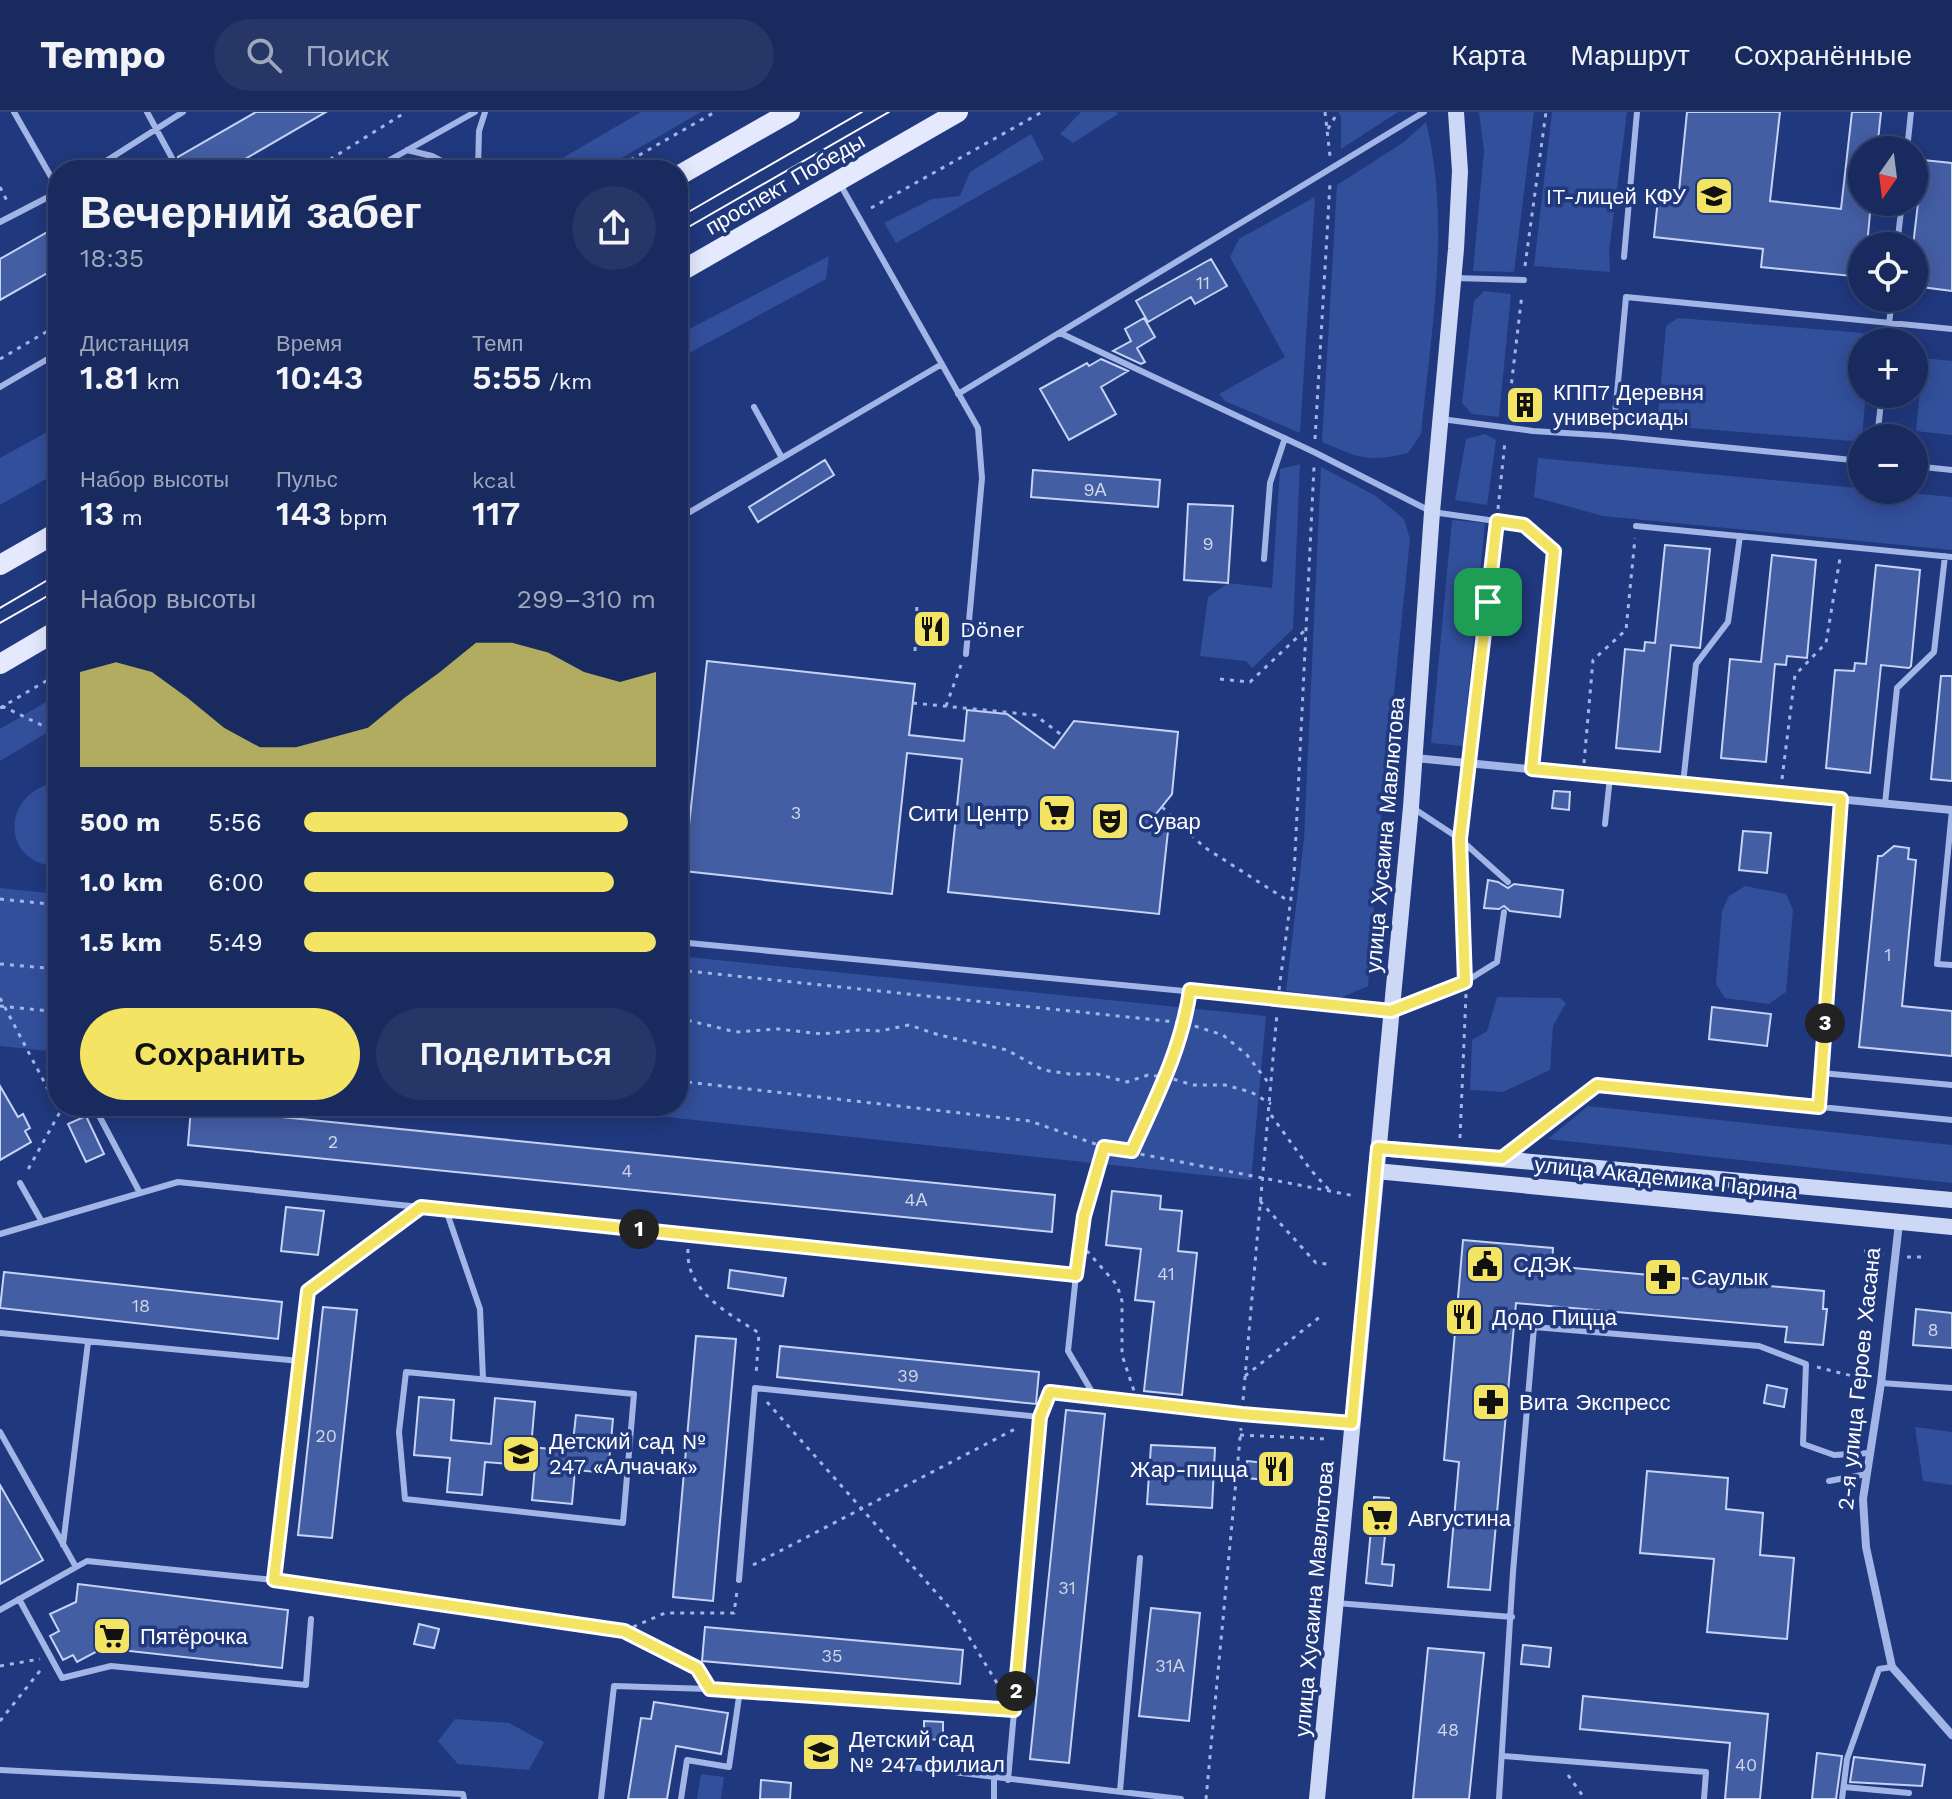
<!DOCTYPE html>
<html lang="ru">
<meta charset="utf-8">
<style>
body{margin:0;font-family:"Work Sans",sans-serif;background:#253667;color:#f1f3f6;height:100vh;display:flex;flex-direction:column;font-size:30px;white-space:nowrap}
*{box-sizing:border-box;margin:0}
p{font-size:26px;color:#9fa7bc}
.icon{flex:none;width:44px;height:44px;fill:none;stroke:currentColor;stroke-width:2;stroke-linecap:round;stroke-linejoin:round}
.map{position:relative;flex:1;overflow:hidden}
.sheet{position:absolute;left:48px;top:48px;width:640px;height:956px;display:flex;flex-direction:column;background:#182a5e;border-radius:32px;box-shadow:0 4px 20px #0003,0 0 0 2px #364673}
.sheet>*{flex:none}
.needle{width:52px;rotate:194deg}
.controls{position:absolute;left:1848px;top:24px;display:grid;gap:16px}
.controls a{display:grid;place-items:center;width:80px;height:80px;border-radius:50%;background:#182a5e;box-shadow:0 4px 20px #0003,0 0 0 2px #364673;font-size:40px}
.pin{position:absolute;display:grid;place-items:center;width:68px;height:68px;color:#fff;margin:-34px;border-radius:16px;box-shadow:0 4px 12px #0006}
.km{position:absolute;width:40px;height:40px;margin:-20px;border-radius:50%;background:#222;color:#fff;font-size:22px;line-height:40px;text-align:center}
.round{display:grid;place-items:center;flex:none;width:84px;height:84px;border-radius:42px;background:#253667}
.headline{display:flex;align-items:center;justify-content:space-between;height:136px;padding:0 32px}
h1{font-size:44px;font-weight:600;line-height:60px}
.figures{display:grid;grid-template-columns:repeat(3,1fr);gap:12px;height:136px;padding:8px 32px}
.figures div{display:grid;align-content:center}
.figures b{font-size:34px;font-weight:600}
.figures small{font-size:22px;font-weight:400}
.figures p{font-size:22px}
.chart{height:224px;padding:16px 32px}
.chart p{display:flex;justify-content:space-between}
.chart svg{width:100%;height:144px;margin-top:8px;fill:#f4e463;opacity:.7}
.button{display:flex;gap:16px;margin-top:auto;padding:16px 32px}
.button a{flex:1;height:92px;border-radius:48px;background:#f4e463;color:#111;font-size:32px;font-weight:600;line-height:92px;text-align:center}
.button a+a{background:#253667;color:#f1f3f6}
ul{padding:0 32px;list-style:none;font-size:26px}
li{display:grid;grid-template-columns:128px 96px 1fr;align-items:center;height:60px}
li i{height:20px;border-radius:10px;background:#f4e463}
header{display:flex;align-items:center;gap:48px;box-sizing:border-box;height:112px;padding:0 40px;background:#182a5e;border-bottom:2px solid #364673}
header strong{font-size:38px}
nav{display:flex;gap:44px;margin-inline-start:auto;font-size:28px}
.search{width:560px;height:72px;background:#253667;display:flex;align-items:center;gap:20px;box-sizing:border-box;padding:0 28px;border-radius:44px;color:#9fa7bc;font-size:30px}
.map>svg:first-child{display:block}
.green{fill:#324f9b}
.building{fill:#445ea4;stroke:#c6d3f5;stroke-width:2}
.lines{fill:none;stroke-linecap:round;stroke-linejoin:round}
.path{stroke:#a2b5e7;stroke-width:3;stroke-dasharray:4 6;stroke-linecap:butt}
.lane{stroke:#a2b5e7;stroke-width:6}
.street{stroke:#a2b5e7;stroke-width:8}
.secondary{stroke:#cdd7f6;stroke-width:16}
.primary{stroke:#e4e9fd;stroke-width:20}
.tram{stroke:#fff;stroke-width:2}
.route-casing{stroke:#fff;stroke-width:16}
.route{stroke:#f4e463;stroke-width:10}
.labels{text-anchor:middle;dominant-baseline:central;stroke-width:7;stroke-linejoin:round;paint-order:stroke}
.number-label{font-size:18px;fill:#d0d7e8}
.street-label{font-size:22px;fill:#fff;stroke:#20387d}
.poi-label{font-size:22px;fill:#fff;stroke:#20387d;text-anchor:start}
</style>
<header>
<strong>Tempo</strong>
<div class="search"><svg class="icon" aria-label="search" viewBox="0 0 24 24"><circle cx="10" cy="10" r="6"/><path d="M15 15l6 6"/></svg>Поиск</div>
<nav><a>Карта</a><a>Маршрут</a><a>Сохранённые</a></nav>
</header>
<div class="map">
<svg width="1952" height="1687" viewBox="0 0 1952 1687">
<rect width="100%" height="100%" fill="#20387d"/>
<path class="green" d="M641 0H701L601 58H550L549 54Z
M1081 0H1116L1118 2 1073 31 1060 22Z
M1338 0H1398L1341 37V5Z
M1479 0H1534L1514 160 1473 159 1484 39Z
M1552 0H1627L1609 139 1610 160 1534 154Z
M1426 10C1451 111 1431 220 1421 322L1408 341C1367 351 1360 346 1322 330L1337 73 1404 30Z
M1031 22 1044 47 896 131 884 111 932 87 960 84 970 60Z
M1315 85 1300 321 1225 289 1219 282 1285 245 1230 145 1239 127Z
M829 144 826 167 678 247V223Z
M1484 179 1511 182 1499 305 1472 302 1462 291 1474 189Z
M1678 206 1863 221 1870 230H1862V282H1866L1862 323 1851 329 1666 314 1658 304 1666 214Z
M1923 246 1952 249V323L1916 319Z
M58 314V360L0 393V346Z
M1485 322 1496 328 1487 393 1455 388 1466 327Z
M1538 346 1952 385V438L1603 404 1534 385Z
M1300 352 1293 517 1252 556 1246 549 1200 544 1208 485 1228 471 1272 476 1280 357Z
M1321 355 1376 384 1404 407 1410 427 1381 707 1368 874 1341 886 1286 879 1304 727Z
M1452 408 1485 411 1463 634 1431 631Z
M58 583V614L0 649V617Z
M58 670V754C0 753 0 679 58 670Z
M1745 774 1786 782 1793 798 1786 880 1769 892 1725 886 1716 872 1722 799 1729 784Z
M0 776 58 782V940L0 934Z
M678 844 1266 904 1251 1068 564 994H678Z
M1497 885 1560 886 1566 891 1553 914 1550 958 1503 980 1470 978 1472 928 1487 919Z
M1588 994 1952 1033V1071L1548 1027Z
M1915 1315 1952 1320V1373L1923 1369Z
M455 1607 509 1611 544 1630 529 1658 458 1652 438 1629Z
M701 1662 724 1665 721 1687H697Z"/>
<path class="building" d="M256 0H326L226 58H156L168 51 176 53 178 45Z
M1687 0H1780L1770 89 1841 97 1852 0H1881L1877 38H1862V90H1871L1867 134H1862V165L1761 155 1763 137 1654 125 1659 77 1679 79Z
M1923 48 1952 51V179L1914 174 1913 134Z
M58 114V155L0 188V147Z
M1211 147 1227 174 1195 192 1191 185 1148 210 1136 189Z
M1144 206 1155 225 1137 236 1145 250 1141 252 1113 239 1131 229 1125 217Z
M1101 247 1128 259 1101 275 1116 302 1069 328 1040 277 1087 251 1089 254Z
M1515 277 1537 280 1534 309 1512 307Z
M825 348 834 363 758 410 749 395Z
M1033 358 1160 368 1158 395 1031 385Z
M1188 392 1233 394 1228 471 1184 468Z
M1665 433 1710 437 1700 536 1671 533 1660 640 1616 636 1625 537 1644 539 1645 530 1655 531Z
M1772 443 1816 448 1807 546 1787 544 1786 553 1775 552 1766 650 1721 646 1730 547 1761 550Z
M1876 453 1920 458 1911 554 1909 556 1881 553 1870 661 1826 656 1835 558 1854 559 1855 551 1866 552Z
M707 549 915 572 909 623 964 629 967 598 1007 602 1054 636 1074 609 1178 620 1172 682 1152 707 1168 719 1159 802 948 780 962 647 907 641 892 782 684 759Z
M1941 564H1952V669L1931 667Z
M1554 679 1570 680 1569 698 1552 696Z
M1743 719 1771 721 1767 761 1739 758Z
M1894 734 1909 736 1908 747 1916 748 1902 894 1952 899V944L1859 935 1878 744H1882Z
M1488 768 1498 770 1508 776 1514 772 1563 778 1560 805 1510 799 1504 794 1499 797 1484 796Z
M1712 895 1771 902 1767 934 1709 927Z
M0 974 18 1005 23 1002 30 1016 25 1019 31 1030 0 1048Z
M191 996 1055 1083 1052 1120 188 1033Z
M86 1004 104 1042 86 1050 68 1012Z
M1112 1079 1161 1084 1160 1097 1182 1099 1178 1139 1197 1141 1182 1283 1144 1279 1154 1190 1135 1188 1141 1137 1106 1133Z
M286 1095 324 1099 318 1143 281 1139Z
M1463 1128 1553 1136 1552 1154 1824 1179 1823 1197H1827L1823 1233 1785 1230 1787 1215 1516 1191 1490 1478 1448 1475 1459 1350 1444 1348Z
M730 1158 786 1166 783 1184 728 1176Z
M4 1160 282 1190 278 1227 0 1196Z
M323 1195 357 1198 332 1426 298 1423Z
M1916 1197 1952 1201V1236L1913 1233Z
M696 1224 736 1227 713 1489 673 1485Z
M780 1234 1039 1260 1036 1292 777 1265Z
M1767 1273 1787 1277 1784 1295 1764 1291Z
M419 1285 454 1288 451 1328 491 1332 495 1286 535 1290 531 1335 572 1339 576 1303 613 1307 608 1361 575 1358 572 1392 532 1388 535 1354 485 1350 482 1383 447 1380 450 1346 414 1343Z
M1066 1298 1105 1302 1069 1651 1030 1647Z
M1151 1333 1215 1336 1212 1396 1147 1392Z
M1247 1349 1282 1353 1281 1369 1245 1366Z
M1647 1359 1728 1366 1726 1397 1763 1401 1760 1443 1794 1446 1787 1527 1707 1520 1714 1447 1640 1441Z
M0 1373 43 1448 0 1472Z
M1374 1385 1389 1386 1382 1452 1394 1453 1392 1474 1366 1471Z
M78 1472 288 1498 282 1556 103 1536 77 1550 73 1543 63 1548 50 1524 59 1519 50 1502 76 1490Z
M1151 1496 1200 1501 1189 1609 1139 1604Z
M419 1512 439 1517 434 1536 414 1532Z
M705 1515 963 1538 960 1572 702 1549Z
M1523 1533 1551 1536 1549 1555 1521 1552Z
M1428 1536 1484 1541 1469 1687H1413Z
M1583 1584 1768 1602 1760 1687H1725L1730 1631 1580 1617Z
M654 1590 728 1601 721 1642 676 1634 667 1687H628L641 1606 651 1607Z
M924 1609 943 1610V1628L924 1627Z
M1817 1641 1842 1644 1836 1687H1812Z
M1854 1645 1925 1653 1922 1674 1850 1670Z
M761 1668 791 1671 790 1687H760Z"/>
<g class="lines">
<path class="path" d="M1325 0 1330 44
M1328 17 1338 0
M313 58 406 0
M613 58 715 0
M0 75 8 91
M871 96 1042 0
M1525 154 1546 0
M0 247 58 213
M1508 301 1522 182
M1315 327 1330 71
M1498 397 1505 329
M915 539 917 492
M1220 567 1250 570 1304 519
M913 591 1035 603 1063 624
M2 594 58 621
M946 594 961 553
M0 596 58 562
M1471 639 1495 420
M1584 651 1593 548 1626 518 1635 426
M1782 667 1795 563 1826 531 1840 446
M1162 695 1204 735 1290 790
M1462 715 1468 663
M1461 746 1465 855
M0 787 58 793
M0 852 58 857
M678 858 1185 911 1223 923 1247 943 1271 974
M1279 878 1294 763 1314 355
M0 886 60 1000 26 1061
M0 894 58 900
M678 906 736 920 778 917 822 922 859 918 880 919 909 913 939 923 1007 938 1043 958 1069 962H1097L1127 970 1148 963 1166 965 1193 973H1225L1251 980 1271 992
M678 969 1030 1009 1104 1035 1355 1084
M1271 1003 1310 1057 1330 1079
M1460 1026 1466 882
M1132 1039C1153 993 1181 945 1188 893
M1260 1089 1316 1151 1327 1152
M1080 1131 1117 1173 1122 1189V1243L1134 1279
M688 1137C685 1179 728 1201 759 1221L756 1263
M1864 1139 1884 1142
M1907 1145H1925
M1078 1152 1084 1104 1104 1035
M1817 1255 1868 1268
M1245 1264 1321 1204
M1243 1288 1277 901
M767 1290 955 1502 1003 1581
M1240 1323 1327 1327
M753 1453 1017 1316
M286 1469 624 1519 697 1556 702 1564
M624 1519 665 1501H734L737 1479
M0 1554 40 1547
M0 1609 43 1555
M1568 1663 1585 1687
M1206 1687 1241 1316"/>
<path class="lane" d="M14 0 58 77
M147 0 173 48
M407 38 432 44 459 58
M1907 38 1911 0
M92 58 183 0
M372 58 475 0
M478 58 479 19 485 0
M840 72 978 316 982 366 966 542
M0 110 58 80
M1897 134 1902 90
M1624 145 1637 0
M1455 166 1524 168
M1060 221 1314 340 1432 400 1524 413 1554 439 1532 657
M1887 230 1892 186
M0 275 58 241
M958 282 1424 0
M754 295 782 346
M1441 307 1533 319 1613 324
M1877 326 1882 282
M1862 349 1613 324 1626 185 1952 217
M1914 354 1952 358
M678 407 942 252
M1636 414 1952 445
M1264 447 1270 371 1285 326
M1683 672 1696 552 1728 510 1740 424
M1885 692 1897 576 1934 540 1945 444
M1413 696 1460 727 1508 770
M1952 698 1937 852 1952 853
M1605 712 1610 665
M678 830 1391 899 1465 870 1497 850 1504 800
M1821 961 1952 973
M94 994 140 1081
M1819 995 1841 687
M1505 1044 1597 973 1952 1008
M20 1071 42 1110
M446 1098 480 1197 483 1267
M0 1122 178 1070 1076 1163 1068 1239 1095 1285
M0 1221 300 1249
M406 1260 634 1282 623 1411 405 1387 399 1320Z
M1881 1271 1952 1276
M0 1320 76 1455
M1829 1369 1867 1362
M63 1433 88 1230
M739 1468 755 1276 1040 1305
M19 1487 62 1566 111 1554 306 1573 311 1507
M1336 1491 1512 1505
M0 1498 87 1449 274 1468 308 1179 421 1095
M1503 1644 1706 1660 1704 1687
M894 1653 1181 1687
M0 1658 463 1682 464 1687
M1008 1668 1040 1305 1050 1280 1242 1302 1349 1311
M1844 1675 1909 1681
M1120 1679 1140 1446
M601 1687 614 1574 740 1578 1014 1598
M681 1687 687 1648 729 1655 740 1578
M994 1687V1666
M1499 1687 1513 1460 1534 1215 1759 1234 1806 1252 1803 1332 1834 1343 1870 1341
M1842 1687 1847 1647 1879 1557 1892 1555"/>
<path class="street" d="M1415 646 1952 698
M1899 1111 1881 1271 1863 1387 1866 1435 1892 1555 1952 1623"/>
<path class="secondary" d="M1378 1036 1952 1088
M1376 1059 1952 1115
M1317 1687 1411 695 1432 400 1456 137 1460 59 1456 0"/>
<path class="primary" d="M678 64 790 0
M678 161 958 0
M0 453 58 420
M0 552 58 518"/>
<path class="tram" d="M678 106 862 0
M678 121 889 0
M0 496 58 462
M0 511 58 478"/>
</g>
<g class="lines">
<defs>
<path id="route" d="M1497 409 1524 413 1554 439 1532 657 1841 687 1819 995 1597 973 1502 1046 1378 1036 1352 1311 1242 1302 1050 1280 1040 1305 1014 1598 710 1577 697 1556 624 1519 274 1468 308 1179 421 1095 1076 1163 1084 1104 1104 1035 1132 1039C1156 986 1182 936 1190 878L1391 899 1465 870 1460 727Z"/>
</defs>
<use href="#route" class="route-casing"/>
<use href="#route" class="route"/>
</g>
<defs>
<symbol id="school-square" viewBox="-11 -11 22 22"><rect x="-9" y="-9" width="18" height="18" rx="4" fill="#f4e463" stroke="#20387d"/><path d="M0-5L7-2L0 1L-7-2ZM-4 1L0 2.5L4 1V4Q0 6-4 4Z" fill="#111"/></symbol>
<symbol id="building-square" viewBox="-11 -11 22 22"><rect x="-9" y="-9" width="18" height="18" rx="4" fill="#f4e463" stroke="#20387d"/><path d="M-4-6H4V6H1V3H-1V6H-4ZM-2.5-4.3h1.7v1.8h-1.7ZM.8-4.3h1.7v1.8H.8ZM-2.5-1h1.7V.8h-1.7ZM.8-1h1.7V.8H.8Z" fill="#111"/></symbol>
<symbol id="restaurant-square" viewBox="-11 -11 22 22"><rect x="-9" y="-9" width="18" height="18" rx="4" fill="#f4e463" stroke="#20387d"/><path d="M-5-6h1v4h1v-4h1v4h1v-4h1v5L-1.5 .5V6h-2V.5L-5-1ZM5-6V6H3V1.5H1.5Q1.5-4 5-6Z" fill="#111"/></symbol>
<symbol id="supermarket-square" viewBox="-11 -11 22 22"><rect x="-9" y="-9" width="18" height="18" rx="4" fill="#f4e463" stroke="#20387d"/><path d="M-6-5.5h2.5l.6 2H6L4.5 2H-2.5L-4.4-4H-6ZM-1.5 3.2a1.3 1.3 0 1 0 .1 0ZM3 3.2a1.3 1.3 0 1 0 .1 0Z" fill="#111"/></symbol>
<symbol id="theatre-square" viewBox="-11 -11 22 22"><rect x="-9" y="-9" width="18" height="18" rx="4" fill="#f4e463" stroke="#20387d"/><path d="M-5-5.5Q0-4 5-5.5V0Q5 5 0 6Q-5 5-5 0ZM-3.3-2.5H-1v1.5H-3.3ZM1-2.5H3.3v1.5H1ZM-2.8 1Q0 5.5 2.8 1Z" fill="#111"/></symbol>
<symbol id="civic-square" viewBox="-11 -11 22 22"><rect x="-9" y="-9" width="18" height="18" rx="4" fill="#f4e463" stroke="#20387d"/><path d="M-.6-6.5H3V-4.5H.6V-3L4-1V1h2V6H-6V1h2V-1L-.6-3ZM-1.2 2.5V6h2.4V2.5Z" fill="#111"/></symbol>
<symbol id="pharmacy-square" viewBox="-11 -11 22 22"><rect x="-9" y="-9" width="18" height="18" rx="4" fill="#f4e463" stroke="#20387d"/><path d="M-2-6h4v4h4v4h-4v4h-4v-4h-4v-4h4Z" fill="#111"/></symbol>
</defs>
<g fill-rule="evenodd">
<use href="#school-square" x="1692" y="62" width="44" height="44"/>
<use href="#building-square" x="1503" y="271" width="44" height="44"/>
<use href="#restaurant-square" x="910" y="495" width="44" height="44"/>
<use href="#supermarket-square" x="1035" y="679" width="44" height="44"/>
<use href="#theatre-square" x="1088" y="687" width="44" height="44"/>
<use href="#civic-square" x="1463" y="1130" width="44" height="44"/>
<use href="#pharmacy-square" x="1641" y="1143" width="44" height="44"/>
<use href="#restaurant-square" x="1442" y="1183" width="44" height="44"/>
<use href="#pharmacy-square" x="1469" y="1268" width="44" height="44"/>
<use href="#school-square" x="499" y="1320" width="44" height="44"/>
<use href="#restaurant-square" x="1254" y="1335" width="44" height="44"/>
<use href="#supermarket-square" x="1358" y="1384" width="44" height="44"/>
<use href="#supermarket-square" x="90" y="1502" width="44" height="44"/>
<use href="#school-square" x="799" y="1618" width="44" height="44"/>
</g>
<g class="labels">
<g class="number-label">
<text x="1203" y="170">11</text>
<text x="1095" y="377">9А</text>
<text x="1208" y="431">9</text>
<text x="796" y="700">3</text>
<text x="1888" y="842">1</text>
<text x="333" y="1029">2</text>
<text x="627" y="1058">4</text>
<text x="916" y="1087">4А</text>
<text x="1166" y="1161">41</text>
<text x="141" y="1193">18</text>
<text x="1933" y="1217">8</text>
<text x="908" y="1263">39</text>
<text x="326" y="1323">20</text>
<text x="1067" y="1475">31</text>
<text x="832" y="1543">35</text>
<text x="1170" y="1553">31А</text>
<text x="1448" y="1617">48</text>
<text x="1746" y="1652">40</text>
</g>
<g class="street-label">
<text transform="translate(785 72) rotate(-30)">проспект Победы</text>
<text transform="translate(1385 723) rotate(-85)">улица Хусаина Мавлютова</text>
<text transform="translate(1666 1066) rotate(6)">улица Академика Парина</text>
<text transform="translate(1859 1267) rotate(-84)">2-я улица Героев Хасана</text>
<text transform="translate(1314 1487) rotate(-85)">улица Хусаина Мавлютова</text>
</g>
<g class="poi-label">
<text x="1686" y="84" text-anchor="end">IT-лицей КФУ</text>
<text x="1553" y="280">КПП7 Деревня<tspan x="1553" dy="25">универсиады</tspan></text>
<text x="960" y="517">Döner</text>
<text x="1029" y="701" text-anchor="end">Сити Центр</text>
<text x="1138" y="709">Сувар</text>
<text x="1513" y="1152">СДЭК</text>
<text x="1691" y="1165">Саулык</text>
<text x="1492" y="1205">Додо Пицца</text>
<text x="1519" y="1290">Вита Экспресс</text>
<text x="549" y="1329">Детский сад №<tspan x="549" dy="25">247 «Алчачак»</tspan></text>
<text x="1248" y="1357" text-anchor="end">Жар-пицца</text>
<text x="1408" y="1406">Августина</text>
<text x="140" y="1524">Пятёрочка</text>
<text x="849" y="1627">Детский сад<tspan x="849" dy="25">№ 247 филиал</tspan></text>
</g>
</g>
</svg>
<div class="controls">
<a><svg class="needle" viewBox="-14 -14 28 28"><path d="M0-13l5 13h-10z" fill="#e53935"/><path d="M0 13l5-13h-10z" fill="#9fa7bc"/></svg></a>
<a><svg class="icon" aria-label="locate" viewBox="0 0 24 24"><circle cx="12" cy="12" r="6"/><path d="M12 2v4M12 18v4M2 12h4M18 12h4"/></svg></a>
<a>+</a>
<a>−</a>
</div>
<div class="pin" style="left:1488px;top:490px;background:#1e9e55"><svg class="icon" aria-label="arrive" viewBox="0 0 24 24"><path d="M6 21V4h12l-3 4 3 4H6"/></svg></div>
<b class="km" style="left:639px;top:1117px">1</b>
<b class="km" style="left:1016px;top:1579px">2</b>
<b class="km" style="left:1825px;top:911px">3</b>
<section class="sheet">
<div class="headline"><div><h1>Вечерний забег</h1><p>18:35</p></div><a class="round"><svg class="icon" aria-label="share" viewBox="0 0 24 24"><path d="M12 15V3M7 8l5-5 5 5M5 13v7h14v-7"/></svg></a></div>
<div class="figures">
<div><p>Дистанция</p><b>1.81<small> km</small></b></div>
<div><p>Время</p><b>10:43</b></div>
<div><p>Темп</p><b>5:55<small> /km</small></b></div>
</div>
<div class="figures">
<div><p>Набор высоты</p><b>13<small> m</small></b></div>
<div><p>Пульс</p><b>143<small> bpm</small></b></div>
<div><p>kcal</p><b>117</b></div>
</div>
<div class="chart"><p><span>Набор высоты</span>299–310 m</p>
<svg viewBox="0 0 160 44" preserveAspectRatio="none"><path d="M0 44V15L10 12L20 15L30 23L40 32L50 38L60 38L70 35L80 32L90 23L100 15L110 6L120 6L130 9L140 15L150 18L160 15V44z"/></svg>
</div>
<ul>
<li><b>500 m</b>5:56<i style="width:92%"></i></li>
<li><b>1.0 km</b>6:00<i style="width:88%"></i></li>
<li><b>1.5 km</b>5:49<i style="width:100%"></i></li>
</ul>
<div class="button"><a>Сохранить</a><a>Поделиться</a></div>
</section>
</div>
